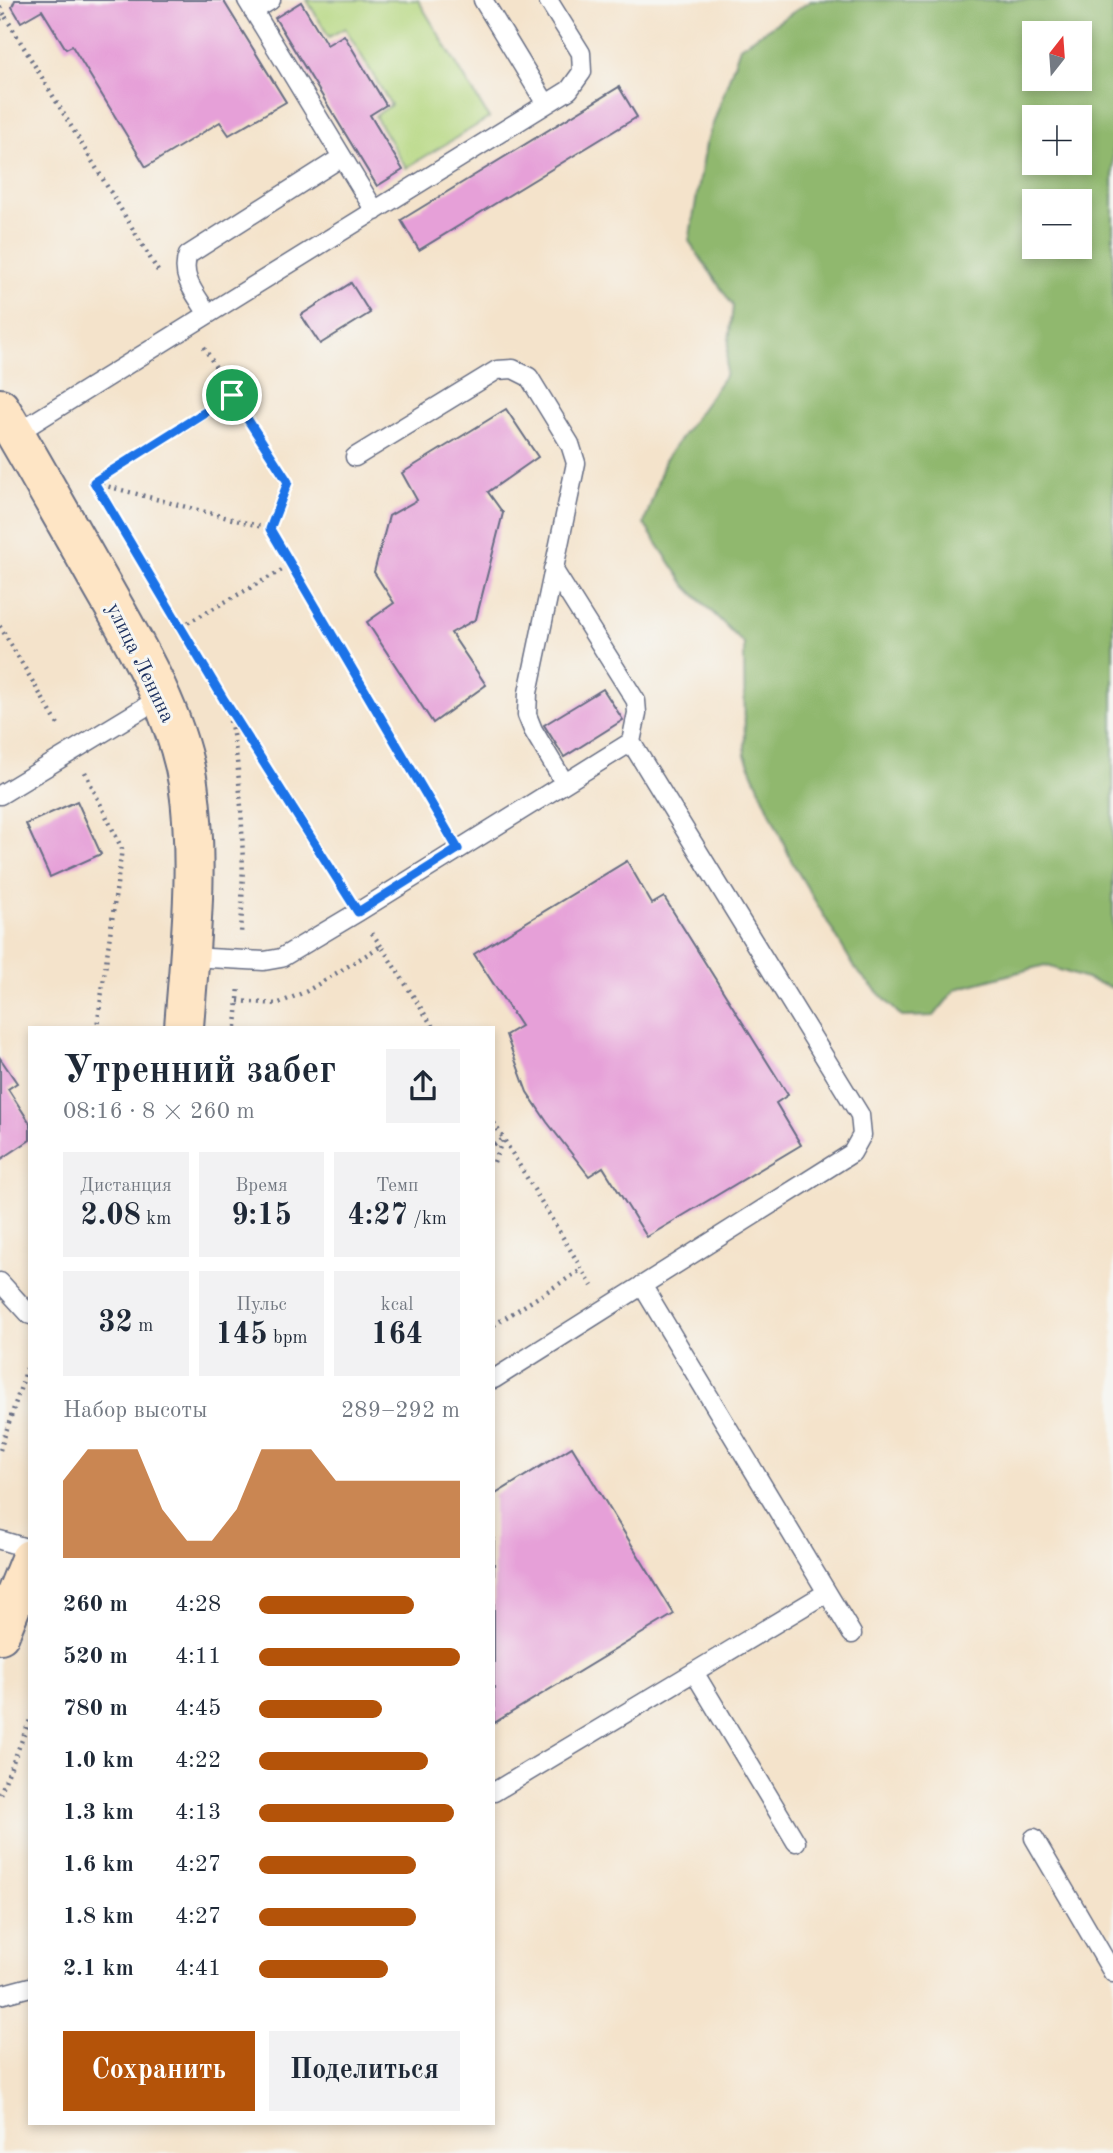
<!DOCTYPE html>
<html lang="ru">
<meta charset="utf-8">
<style>
body{margin:0;font-family:"Old Standard TT",serif;background:#f2f2f3;color:#1f2937;height:100vh;display:flex;flex-direction:column;font-size:26px;white-space:nowrap}
*{box-sizing:border-box;margin:0}
p{font-size:23px;color:#747a83}
.icon{flex:none;width:38px;height:38px;fill:none;stroke:currentColor;stroke-width:2;stroke-linecap:round;stroke-linejoin:round}
.map{position:relative;flex:1;overflow:hidden}
.side{position:absolute;left:28px;top:1026px;width:467px;height:1099px;display:flex;flex-direction:column;background:#fff;border-radius:0px;box-shadow:0 4px 10px #0003}
.side>*{flex:none}
.needle{width:46px;rotate:17deg}
.tools{position:absolute;left:1022px;top:21px;display:grid;gap:14px}
.tools a{display:grid;place-items:center;width:70px;height:70px;border-radius:0px;background:#fff;box-shadow:0 4px 10px #0003;font-size:35px}
.pin{position:absolute;display:grid;place-items:center;width:60px;height:60px;color:#fff;margin:-30px;border:4px solid #fff;border-radius:50%;box-shadow:0 2px 7px #0007}
.round{display:grid;place-items:center;flex:none;width:74px;height:74px;border-radius:0px;background:#f2f2f3}
.overview{display:flex;align-items:center;justify-content:space-between;height:119px;padding:0 35px}
h1{font-size:38px;font-weight:700;line-height:52px}
.stats{display:grid;grid-template-columns:repeat(3,1fr);gap:10px;height:119px;padding:7px 35px}
.stats div{display:grid;align-content:center;border-radius:0px;background:#f2f2f3;text-align:center}
.stats b{font-size:30px;font-weight:700}
.stats small{font-size:19px;font-weight:400}
.stats p{font-size:19px}
.chart{height:196px;padding:14px 35px}
.chart p{display:flex;justify-content:space-between}
.chart svg{width:100%;height:126px;margin-top:7px;fill:#b45309;opacity:.7}
.button{display:flex;gap:14px;margin-top:auto;padding:14px 35px}
.button a{flex:1;height:80px;border-radius:0px;background:#b45309;color:#fff;font-size:28px;font-weight:700;line-height:80px;text-align:center}
.button a+a{background:#f2f2f3;color:#1f2937}
ul{padding:0 35px;list-style:none;font-size:23px}
li{display:grid;grid-template-columns:112px 84px 1fr;align-items:center;height:52px}
li i{height:18px;border-radius:9px;background:#b45309}
.map>svg:first-child{display:block}
.green{fill:#b5d780;stroke:#68836f;stroke-width:2}
.forest{fill:#90b86e;stroke:#567466;stroke-width:2;fill-rule:evenodd}
.building{fill:#e6a0d8}
.lines{fill:none;stroke-linecap:round;stroke-linejoin:round}
.lane-casing{stroke:#676e84;stroke-width:21}
.secondary-casing{stroke:#676e84;stroke-width:42}
.path{stroke:#676e84;stroke-width:4.5;stroke-dasharray:2 5;stroke-linecap:butt}
.lane{stroke:#fff;stroke-width:18}
.secondary{stroke:#fee5c5;stroke-width:38}
.route-casing{stroke:#fff;stroke-width:14}
.route{stroke:#1a73e8;stroke-width:9}
.labels{text-anchor:middle;dominant-baseline:central;stroke-width:6;stroke-linejoin:round;paint-order:stroke}
.street-label{font-size:21px;fill:#1b2f5e;stroke:#f6f6f2}
</style>
<div class="map">
<svg width="1113" height="2153" viewBox="0 0 1113 2153">
<rect width="100%" height="100%" fill="#f6f6f2"/>
<filter id="ink" filterUnits="userSpaceOnUse"><feTurbulence type="fractalNoise" baseFrequency=".0143" numOctaves="2"/><feDisplacementMap in="SourceGraphic" scale="14" xChannelSelector="R" yChannelSelector="G"/><feConvolveMatrix kernelMatrix="1 2 1 2 8 2 1 2 1" color-interpolation-filters="sRGB"/></filter>
<filter id="wash" filterUnits="userSpaceOnUse"><feTurbulence type="fractalNoise" baseFrequency=".00686" numOctaves="4" result="noise"/><feDisplacementMap in="SourceGraphic" scale="28" xChannelSelector="R" yChannelSelector="G"/><feGaussianBlur stdDeviation="1.57" result="paint"/><feColorMatrix in="noise" values="0 0 0 0 0 0 0 0 0 0 0 0 0 0 0 0 0 1.4 0 .05"/><feComposite in="paint" operator="in"/></filter>
<g filter="url(#wash)">
<rect width="100%" height="100%" fill="#f4e3cb"/>
<path class="green" d="M307 0H418L489 118 406 168 375 116 391 105 345 28 329 37Z"/>
<path class="forest" d="M812 0H1113V988L1045 965 956 989 934 1016 902 1017 856 970 792 862 745 755 744 644 686 586 644 524 665 460 725 376 733 306 689 241 706 144 740 47ZM1034 33H1080V79H1034ZM1034 117H1080V163H1034ZM1034 201H1080V247H1034Z"/>
<g id="blocks">
<path class="building" d="M15 0H223L286 102 229 135 220 122 146 167 72 46 66 49 42 10 21 22 12 7Z
M301 2 327 45 344 35 386 105 370 115 403 170 377 186 275 18Z
M619 87 637 117 419 250 401 220Z
M351 283 370 313 320 344 301 315Z
M506 409 538 457 488 492 503 513 476 619 451 633 486 685 433 723 367 622 394 603 374 572 389 516 417 500 402 473Z
M603 689 623 720 564 757 544 725Z
M77 801 101 854 50 877 26 824Z
M627 861 652 904 664 897 788 1095 776 1103 801 1145 647 1237 603 1167 589 1176 547 1122 527 1092 506 1035 521 1026 474 954Z
M0 1058 17 1083 8 1089 30 1123V1140L0 1160Z
M572 1447 674 1614 494 1723V1495Z"/>
</g>
</g>
<g filter="url(#ink)">
<use href="#blocks" fill-opacity="0" stroke="#676e84" stroke-width="2"/>
<g class="lines">
<defs>
<path id="lane" d="M247 0 375 211
M483 0 546 104
M253 11 271 0
M208 314C197 296 179 277 188 255L342 157
M12 436 569 90 582 72 581 53 548 0
M355 457 497 370 513 369 529 377 570 444 576 463 528 693 527 715 533 730 564 782
M553 569 636 701 637 713 631 742
M0 795 160 698
M190 957 264 961 281 958 358 912 631 742 860 1115 862 1135 852 1153 494 1379
M0 1282 30 1315
M642 1285 852 1634
M0 1540 30 1549
M694 1672 796 1842
M494 1792 826 1593
M1034 1838 1113 1973
M0 1995 30 1987"/>
<path id="secondary" d="M0 408C32 461 62 516 93 570 130 636 175 706 188 783 200 863 190 947 184 1027
M0 1634 30 1559"/>
</defs>
<use href="#lane" class="lane-casing"/>
<use href="#secondary" class="secondary-casing"/>
<path class="path" d="M0 7 5 16
M0 19 5 16 158 271
M204 347 232 395
M95 483 270 529 445 828
M270 529 288 482 232 395 95 482 224 700 344 891
M0 626 60 728
M182 626 291 565
M226 707C234 732 237 757 239 782 244 834 243 884 241 935
M85 772 122 849 97 1027
M372 933 381 946
M238 1001 277 1004 307 991 381 946 433 1027
M236 1027 239 986
M494 1123 592 1286
M494 1145 503 1139
M494 1162 503 1139
M494 1325 581 1270
M0 1450 30 1359
M0 1794 30 1720"/>
<use href="#lane" class="lane"/>
<use href="#secondary" class="secondary"/>
</g>
</g>
<g class="lines" filter="url(#ink)">
<defs>
<path id="route" d="M232 395 288 482 270 529 458 849 358 912 224 700 94 482Z"/>
</defs>
<use href="#route" class="route-casing"/>
<use href="#route" class="route"/>
</g>
<g class="labels">
<g class="street-label">
<text transform="translate(140 663) rotate(64)">улица Ленина</text>
</g>
</g>
</svg>
<div class="tools">
<a><svg class="needle" viewBox="-14 -14 28 28"><path d="M0-13l5 13h-10z" fill="#e53935"/><path d="M0 13l5-13h-10z" fill="#747a83"/></svg></a>
<a>+</a>
<a>−</a>
</div>
<div class="pin" style="left:232px;top:395px;background:#1e9e55"><svg class="icon" aria-label="arrive" viewBox="0 0 24 24"><path d="M6 21V4h12l-3 4 3 4H6"/></svg></div>
<section class="side">
<div class="overview"><div><h1>Утренний забег</h1><p>08:16 · 8 × 260 m</p></div><a class="round"><svg class="icon" aria-label="share" viewBox="0 0 24 24"><path d="M12 15V3M7 8l5-5 5 5M5 13v7h14v-7"/></svg></a></div>
<div class="stats">
<div><p>Дистанция</p><b>2.08<small> km</small></b></div>
<div><p>Время</p><b>9:15</b></div>
<div><p>Темп</p><b>4:27<small> /km</small></b></div>
</div>
<div class="stats">
<div><b>32<small> m</small></b></div>
<div><p>Пульс</p><b>145<small> bpm</small></b></div>
<div><p>kcal</p><b>164</b></div>
</div>
<div class="chart"><p><span>Набор высоты</span>289–292 m</p>
<svg viewBox="0 0 160 44" preserveAspectRatio="none"><path d="M0 44V17L10 6L20 6L30 6L40 27L50 38L60 38L70 27L80 6L90 6L100 6L110 17L120 17L130 17L140 17L150 17L160 17V44z"/></svg>
</div>
<ul>
<li><b>260 m</b>4:28<i style="width:77%"></i></li>
<li><b>520 m</b>4:11<i style="width:100%"></i></li>
<li><b>780 m</b>4:45<i style="width:61%"></i></li>
<li><b>1.0 km</b>4:22<i style="width:84%"></i></li>
<li><b>1.3 km</b>4:13<i style="width:97%"></i></li>
<li><b>1.6 km</b>4:27<i style="width:78%"></i></li>
<li><b>1.8 km</b>4:27<i style="width:78%"></i></li>
<li><b>2.1 km</b>4:41<i style="width:64%"></i></li>
</ul>
<div class="button"><a>Сохранить</a><a>Поделиться</a></div>
</section>
</div>
